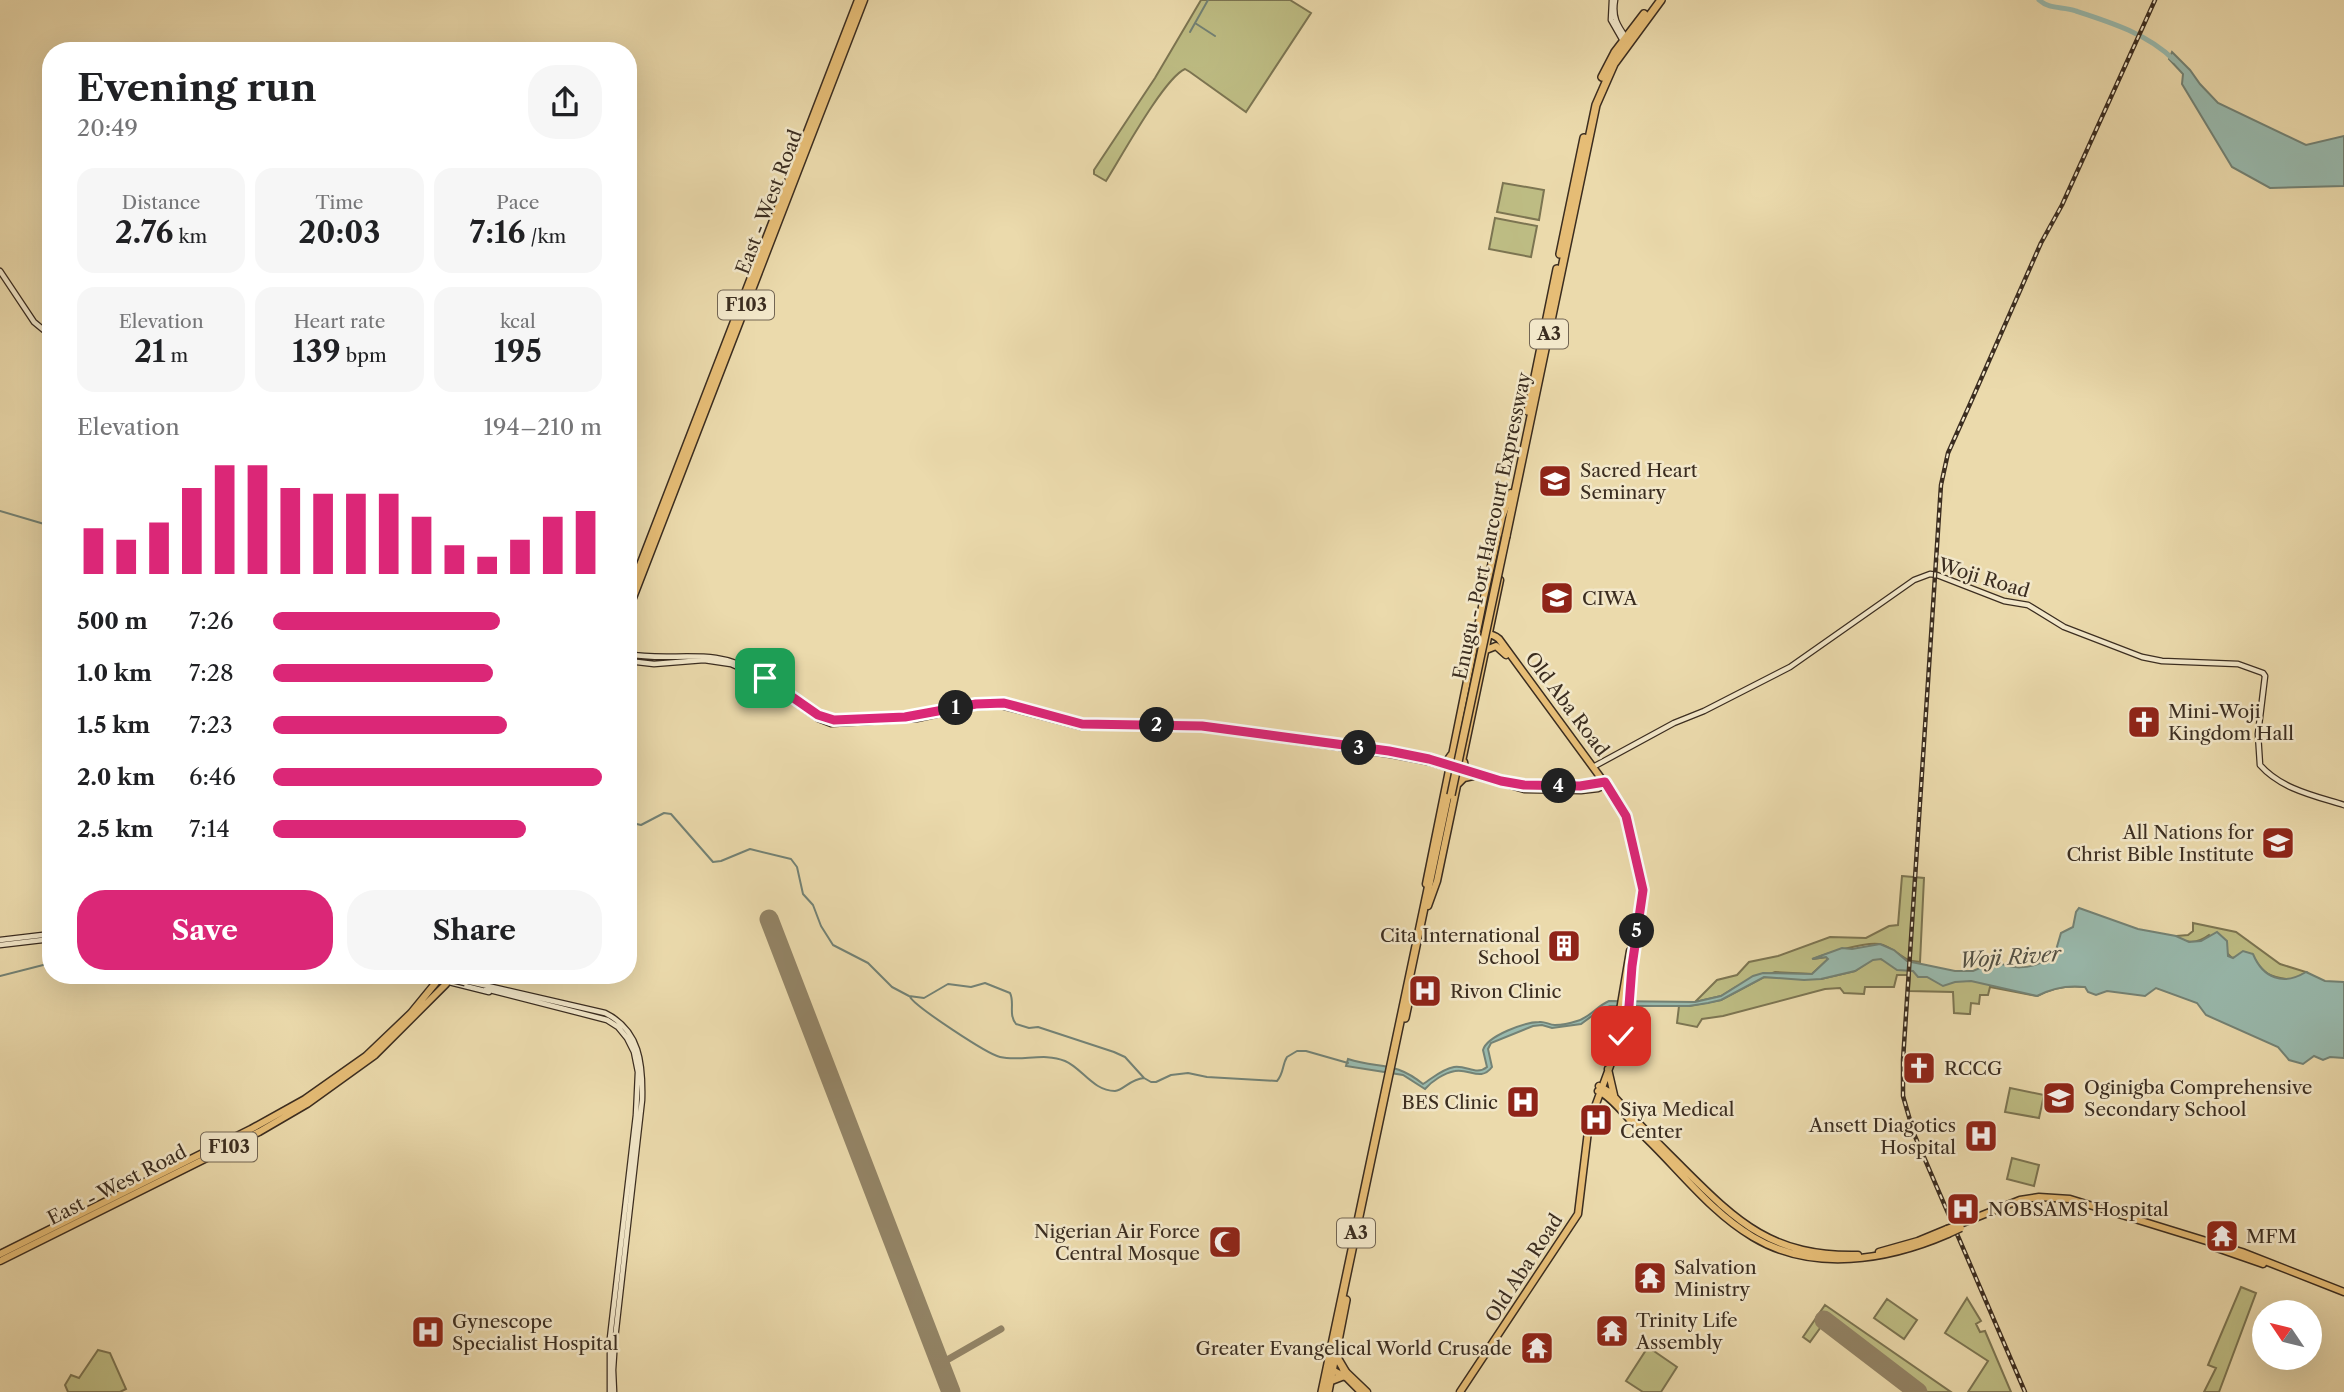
<!DOCTYPE html>
<meta charset="utf-8">
<style>
body{margin:0;font-family:"Libre Caslon Text",serif;background:#f6f6f6;color:#202124;height:100vh;display:flex;flex-direction:column;font-size:26px;white-space:nowrap}
*{box-sizing:border-box;margin:0}
p{font-size:23px;color:#757577}
.icon{flex:none;width:38px;height:38px;fill:none;stroke:currentColor;stroke-width:2;stroke-linecap:round;stroke-linejoin:round}
.map{position:relative;flex:1;overflow:hidden}
.panel{position:absolute;left:42px;top:42px;width:595px;height:942px;display:flex;flex-direction:column;background:#fff;border-radius:28px;box-shadow:0 7px 28px #0002}
.panel>*{flex:none}
.needle{width:46px;rotate:305deg}
.tools{position:absolute;left:2252px;top:1300px;display:grid;gap:14px}
.tools a{display:grid;place-items:center;width:70px;height:70px;border-radius:50%;background:#fff;box-shadow:0 7px 28px #0002;font-size:35px}
.pin{position:absolute;display:grid;place-items:center;width:60px;height:60px;color:#fff;margin:-30px;border-radius:14px;box-shadow:0 4px 10px #0006}
.km{position:absolute;width:35px;height:35px;margin:-18px;border-radius:50%;background:#222;color:#fff;font-size:19px;line-height:35px;text-align:center}
.round{display:grid;place-items:center;flex:none;width:74px;height:74px;border-radius:28px;background:#f6f6f6}
.overview{display:flex;align-items:center;justify-content:space-between;height:119px;padding:0 35px}
h1{font-size:38px;font-weight:700;line-height:52px}
.metrics{display:grid;grid-template-columns:repeat(3,1fr);gap:10px;height:119px;padding:7px 35px}
.metrics div{display:grid;align-content:center;border-radius:18px;background:#f6f6f6;text-align:center}
.metrics b{font-size:30px;font-weight:700}
.metrics small{font-size:19px;font-weight:400}
.metrics p{font-size:19px}
.chart{height:196px;padding:14px 35px}
.chart p{display:flex;justify-content:space-between}
.chart svg{width:100%;height:126px;margin-top:7px;stroke:#db2777;stroke-width:6}
.button{display:flex;gap:14px;margin-top:auto;padding:14px 35px}
.button a{flex:1;height:80px;border-radius:28px;background:#db2777;color:#fff;font-size:28px;font-weight:700;line-height:80px;text-align:center}
.button a+a{background:#f6f6f6;color:#202124}
ul{padding:0 35px;list-style:none;font-size:23px}
li{display:grid;grid-template-columns:112px 84px 1fr;align-items:center;height:52px}
li i{height:18px;border-radius:9px;background:#db2777}
.map>svg:first-child{display:block}
.green{fill:#bebd84;stroke:#7c7552;stroke-width:2}
.water{fill:#99baae;stroke:#738275;stroke-width:2}
.lines{fill:none;stroke-linecap:round;stroke-linejoin:round}
.stream{stroke:#738275;stroke-width:2}
.river{stroke:#99baae;stroke-width:5}
.taxiway{stroke:#938466;stroke-width:7}
.runway{stroke:#938466;stroke-width:19}
.secondary-casing{stroke:#3b2d20;stroke-width:7}
.primary-casing{stroke:#3b2d20;stroke-width:9}
.trunk-casing{stroke:#3b2d20;stroke-width:10}
.secondary{stroke:#f2e7c9;stroke-width:4.5}
.primary{stroke:#e6bd76;stroke-width:6}
.trunk{stroke:#e6bd76;stroke-width:7}
.rail-casing{stroke:#3b2d20;stroke-width:4.5}
.rail{stroke:#f2e7c9;stroke-width:2;stroke-dasharray:5;stroke-linecap:butt}
.secondary-bridge-casing{stroke:#3b2d20;stroke-width:7;stroke-linecap:butt}
.primary-bridge-casing{stroke:#3b2d20;stroke-width:9;stroke-linecap:butt}
.trunk-bridge-casing{stroke:#3b2d20;stroke-width:10;stroke-linecap:butt}
.secondary-bridge{stroke:#f2e7c9;stroke-width:4.5}
.primary-bridge{stroke:#e6bd76;stroke-width:6}
.trunk-bridge{stroke:#e6bd76;stroke-width:7}
.route-casing{stroke:#fff;stroke-width:14}
.route{stroke:#db2777;stroke-width:9}
.labels{text-anchor:middle;dominant-baseline:central;stroke-width:5;stroke-linejoin:round;paint-order:stroke}
.shield{fill:#f2e7c9;stroke:#726553;stroke-width:2}
.shield-label{font-size:18px;font-weight:bold;fill:#3b2d20}
.street-label{font-size:19px;fill:#3b2d20;stroke:#f2e7c9}
.poi-label{font-size:19px;fill:#3b2d20;stroke:#f2e7c9;text-anchor:start}
.water-label{font-size:21px;font-style:italic;fill:#525044;stroke:#f2e7c9}
</style>
<div class="map">
<svg width="2344" height="1392" viewBox="0 0 2344 1392">
<rect width="100%" height="100%" fill="#ebdaac"/>
<filter id="stains"><feTurbulence type="fractalNoise" baseFrequency=".00286" numOctaves="4"/><feColorMatrix values="0 0 0 0 .2 0 0 0 0 .09 0 0 0 0 .02 0 0 0 .5 -.17"/></filter>
<radialGradient id="worn" r=".72"><stop offset=".6" stop-color="#630" stop-opacity="0"/><stop offset="1" stop-color="#630" stop-opacity=".3"/></radialGradient>
<path class="green" d="M1201 0H1290L1311 13 1246 112 1190 72 1185 69C1164 78 1120 159 1106 181L1094 174V170L1155 78Z
M1503 183 1544 190 1539 220 1497 212Z
M1495 218 1537 226 1531 257 1489 249Z
M1902 876 1924 878 1920 962C1901 962 1896 947 1879 944 1864 942 1828 953 1813 959L1827 957 1828 959 1812 974 1775 972 1736 987 1721 996 1695 1002 1717 980 1737 975 1749 962 1778 956 1830 937 1866 938 1889 926 1898 925Z
M2193 923 2236 932 2280 964 2306 972 2293 980C2271 977 2262 975 2252 954L2232 958 2209 935C2198 943 2187 945 2176 936L2188 935 2193 931Z
M1873 959H1881L1906 969 1953 980H2053L2085 987C2068 985 2052 988 2037 996L1990 987 1988 995H1980L1979 1004 1971 1003 1970 1014H1968L1954 1013 1953 992 1909 991 1910 975H1897L1894 987H1865L1864 994 1844 993 1840 988 1825 989 1723 1016 1702 1019 1697 1027 1677 1023 1679 1006H1689L1721 1000 1764 977 1821 979 1855 971Z
M2010 1088 2044 1095 2039 1118 2005 1112Z
M2012 1158 2039 1165 2034 1186 2007 1179Z
M2241 1287 2256 1293 2219 1392H2204L2216 1368 2208 1365Z
M1967 1298 1981 1321 1976 1324 1980 1332 1985 1331 2011 1392H1968L1988 1361 1945 1333Z
M1887 1299 1917 1320 1904 1339 1874 1318Z
M1825 1305 1951 1392H1926L1826 1315 1820 1322 1823 1324 1810 1342 1803 1337Z
M1648 1347 1677 1367 1661 1392H1643L1626 1381Z
M98 1350 110 1353 126 1389 120 1392H68L65 1385 71 1375 79 1378Z"/>
<path class="water" d="M2172 52 2190 70 2200 84 2218 103 2306 145 2344 136V186L2270 188 2232 167 2182 84 2183 74 2169 59Z
M2079 908 2138 929 2176 936 2189 942 2201 941 2217 932 2227 941 2228 956 2233 958 2243 951 2253 954C2263 978 2283 986 2306 972L2325 981 2344 982V1058L2330 1057 2323 1060 2314 1056 2303 1064 2289 1060 2278 1047 2206 1015 2197 1003 2156 988 2145 996 2107 991 2096 995 2088 992 2085 987C2068 985 2052 988 2037 996L1971 981 1955 982 1943 986 1927 977H1918L1913 971 1897 970 1881 959 1873 960 1855 971 1821 979 1804 980 1764 977 1721 1000 1708 1003 1689 1006H1610L1600 1010 1581 1024 1552 1028 1542 1025 1533 1026 1491 1043 1488 1049 1492 1067C1481 1082 1469 1068 1455 1071 1444 1073 1432 1081 1425 1089L1403 1075 1346 1066 1348 1059C1380 1069 1395 1061 1423 1084 1433 1078 1442 1069 1454 1067 1467 1065 1476 1076 1487 1067L1483 1050C1487 1036 1525 1022 1539 1022 1545 1021 1549 1025 1555 1025 1562 1025 1571 1023 1577 1021 1589 1018 1597 1006 1609 1001L1695 1002 1721 996 1753 976 1763 973 1812 974 1828 959 1826 957 1812 959 1842 948 1852 949 1880 944 1894 950 1907 961 1955 971H1973L1996 961C2011 970 2029 969 2044 961L2045 955 2056 950 2061 933 2073 927 2076 912Z"/>
<g class="lines">
<path class="stream" d="M1195 23 1215 36
M1190 32 1208 0
M0 511 51 526
M628 822 641 825 664 813 671 814 713 862 721 861 750 849 791 859 797 867 803 894 813 905 821 926 833 945 868 963 892 987 909 996 924 998 948 984 971 987 985 983 1010 993C1015 1003 1008 1014 1016 1024L1029 1028 1038 1027 1114 1052 1125 1057 1144 1078 1151 1082H1156L1171 1075 1188 1073 1207 1077 1277 1081C1284 1073 1282 1065 1287 1057L1297 1051H1306L1348 1063
M0 976 51 963
M910 997C916 1007 987 1054 1000 1057 1021 1062 1044 1052 1065 1061 1082 1068 1093 1091 1115 1091 1124 1090 1130 1079 1144 1078"/>
<path class="river" d="M2039 0C2050 10 2063 6 2076 11 2110 22 2148 34 2174 60"/>
<path class="taxiway" d="M940 1364 1001 1329"/>
<path class="runway" d="M769 919 951 1392
M1824 1320 1918 1392"/>
<defs>
<path id="secondary" d="M1612 0 1611 20 1623 41
M1615 0C1612 17 1617 25 1627 39
M0 271 34 322 51 336
M628 654C657 660 687 654 716 658 757 664 787 696 821 717L830 720H844
M628 661 654 664 704 660 731 664 756 675 818 719 831 724 917 719 972 707 1001 706 1081 727 1199 728 1391 755 1427 762 1524 790 1581 791 1598 789 1607 785
M988 703 1017 705 1079 724 1113 725
M884 718 905 717 945 710
M856 719 875 718
M1181 725 1235 730
M1288 739 1389 751 1439 762
M1593 767 1674 723 1704 711 1790 667 1914 580 1930 574 1937 575 2004 601 2028 605 2064 627 2142 657 2162 661 2238 664 2263 673 2265 676 2258 734 2260 765C2281 789 2315 796 2344 805
M1470 772 1496 779
M1504 782C1528 787 1582 791 1605 782
M0 940 51 934
M0 945 51 939
M419 975 438 979
M466 981 605 1013C640 1030 643 1064 642 1100L615 1339 613 1370 614 1392
M449 982 489 992
M486 989 607 1020 618 1027 627 1038 634 1052 638 1072 636 1115 610 1338V1392"/>
<path id="primary" d="M628 596 858 0
M628 611 864 0
M1486 650 1496 646 1506 655
M1438 761 1446 762 1451 755
M1464 762 1465 768 1473 773
M1458 784 1464 778 1473 776
M1426 884 1484 597 1502 517 1511 493
M1428 906 1437 881 1500 580
M459 975 461 977
M1609 1053 1617 1028 1630 951
M1608 1069 1614 1095
M1599 1086 1611 1093C1633 1119 1657 1142 1682 1167 1738 1223 1773 1257 1858 1255
M1598 1091C1612 1096 1635 1127 1647 1139 1681 1172 1712 1213 1753 1237 1813 1273 1888 1260 1948 1234
M1960 1224 2020 1200 2039 1197 2070 1199 2242 1252 2344 1292
M2214 1247 2263 1264
M1879 1252 1918 1241 1947 1229
M0 1254 251 1129 305 1099 366 1056 411 1013 438 980
M0 1261 259 1132 307 1104 375 1055 446 984
M1329 1368 1347 1378 1361 1392
M1343 1369 1367 1392
M1460 1392 1578 1214 1589 1123 1624 1028 1629 1006 1632 966 1643 896 1642 878 1629 823 1620 804 1499 639C1492 633 1484 633 1476 638"/>
<path id="trunk" d="M1602 77 1615 52 1644 14
M1560 254 1584 138
M1528 411 1557 269
M1506 536 1596 105 1614 64 1661 0
M1405 1018 1412 985
M1335 1354 1345 1371
M1330 1381 1343 1376
M1322 1392 1448 794
M1328 1392 1346 1300"/>
</defs>
<use href="#secondary" class="secondary-casing"/>
<use href="#primary" class="primary-casing"/>
<use href="#trunk" class="trunk-casing"/>
<use href="#secondary" class="secondary"/>
<use href="#primary" class="primary"/>
<use href="#trunk" class="trunk"/>
<defs>
<path id="rail" d="M2025 1392 1914 1134 1903 1096V1060L1941 485 1948 453 1970 404 2041 243 2062 205 2155 0"/>
</defs>
<use href="#rail" class="rail-casing"/>
<use href="#rail" class="rail"/>
<defs>
<path id="secondary-bridge" d="M431 975 465 983"/>
<path id="primary-bridge" d="M1947 1229 1960 1224
M1948 1234 1961 1228"/>
<path id="trunk-bridge" d="M1451 795 1506 536"/>
</defs>
<use href="#secondary-bridge" class="secondary-bridge-casing"/>
<use href="#primary-bridge" class="primary-bridge-casing"/>
<use href="#trunk-bridge" class="trunk-bridge-casing"/>
<use href="#secondary-bridge" class="secondary-bridge"/>
<use href="#primary-bridge" class="primary-bridge"/>
<use href="#trunk-bridge" class="trunk-bridge"/>
</g>
<g class="lines">
<defs>
<path id="route" d="M765 678 818 715 834 720 905 717 976 704 1004 703 1082 724 1202 726 1389 751 1429 759 1501 781 1524 785 1580 786 1605 782 1626 816 1643 890 1632 966 1629 1006 1621 1036"/>
</defs>
<use href="#route" class="route-casing"/>
<use href="#route" class="route"/>
</g>
<defs>
<symbol id="university-square" viewBox="-11 -11 22 22"><rect x="-9" y="-9" width="18" height="18" rx="4" fill="#8f2418" stroke="#f2e7c9"/><path d="M0-5L7-2L0 1L-7-2ZM-4 1L0 2.5L4 1V4Q0 6-4 4Z" fill="#fff"/></symbol>
<symbol id="church-square" viewBox="-11 -11 22 22"><rect x="-9" y="-9" width="18" height="18" rx="4" fill="#8f2418" stroke="#f2e7c9"/><path d="M-1.2-6h2.4v3.5h3.3v2.4h-3.3V6h-2.4V-.1h-3.3v-2.4h3.3Z" fill="#fff"/></symbol>
<symbol id="building-square" viewBox="-11 -11 22 22"><rect x="-9" y="-9" width="18" height="18" rx="4" fill="#8f2418" stroke="#f2e7c9"/><path d="M-4-6H4V6H1V3H-1V6H-4ZM-2.5-4.3h1.7v1.8h-1.7ZM.8-4.3h1.7v1.8H.8ZM-2.5-1h1.7V.8h-1.7ZM.8-1h1.7V.8H.8Z" fill="#fff"/></symbol>
<symbol id="hospital-square" viewBox="-11 -11 22 22"><rect x="-9" y="-9" width="18" height="18" rx="4" fill="#8f2418" stroke="#f2e7c9"/><path d="M-5-5h3v3.5h4V-5h3V5h-3V1.5h-4V5h-3Z" fill="#fff"/></symbol>
<symbol id="temple-square" viewBox="-11 -11 22 22"><rect x="-9" y="-9" width="18" height="18" rx="4" fill="#8f2418" stroke="#f2e7c9"/><path d="M0-6L5-2H3V0L6.5 2.5H4V6H1.5V3h-3V6H-4V2.5H-6.5L-3 0V-2H-5Z" fill="#fff"/></symbol>
<symbol id="mosque-square" viewBox="-11 -11 22 22"><rect x="-9" y="-9" width="18" height="18" rx="4" fill="#8f2418" stroke="#f2e7c9"/><path d="M3.5-4.9A6 6 0 1 0 3.5 4.9A5 5 0 1 1 3.5-4.9Z" fill="#fff"/></symbol>
</defs>
<g fill-rule="evenodd">
<use href="#university-square" x="1536" y="462" width="38" height="38"/>
<use href="#university-square" x="1538" y="579" width="38" height="38"/>
<use href="#church-square" x="2125" y="703" width="38" height="38"/>
<use href="#university-square" x="2259" y="824" width="38" height="38"/>
<use href="#building-square" x="1545" y="927" width="38" height="38"/>
<use href="#hospital-square" x="1406" y="972" width="38" height="38"/>
<use href="#church-square" x="1900" y="1049" width="38" height="38"/>
<use href="#university-square" x="2040" y="1079" width="38" height="38"/>
<use href="#hospital-square" x="1504" y="1083" width="38" height="38"/>
<use href="#hospital-square" x="1577" y="1101" width="38" height="38"/>
<use href="#hospital-square" x="1962" y="1117" width="38" height="38"/>
<use href="#hospital-square" x="1944" y="1190" width="38" height="38"/>
<use href="#temple-square" x="2203" y="1217" width="38" height="38"/>
<use href="#mosque-square" x="1206" y="1223" width="38" height="38"/>
<use href="#temple-square" x="1631" y="1259" width="38" height="38"/>
<use href="#temple-square" x="1593" y="1312" width="38" height="38"/>
<use href="#hospital-square" x="409" y="1313" width="38" height="38"/>
<use href="#temple-square" x="1518" y="1329" width="38" height="38"/>
</g>
<g class="labels">
<g class="shield">
<rect x="718" y="290.5" width="56" height="29" rx="5"/>
<rect x="1530" y="319.5" width="38" height="29" rx="5"/>
<rect x="201" y="1132.5" width="56" height="29" rx="5"/>
<rect x="1337" y="1218.5" width="38" height="29" rx="5"/>
</g>
<g class="shield-label">
<text x="746" y="305">F103</text>
<text x="1549" y="334">A3</text>
<text x="229" y="1147">F103</text>
<text x="1356" y="1233">A3</text>
</g>
<g class="street-label">
<text transform="translate(769 202) rotate(-69)">East - West Road</text>
<text transform="translate(1492 526) rotate(-78)">Enugu - Port Harcourt Expressway</text>
<text transform="translate(1984 578) rotate(17)">Woji Road</text>
<text transform="translate(1567 704) rotate(53)">Old Aba Road</text>
<text transform="translate(117 1185) rotate(-27)">East - West Road</text>
<text transform="translate(1524 1268) rotate(-57)">Old Aba Road</text>
</g>
<g class="poi-label">
<text x="1580" y="470">Sacred Heart<tspan x="1580" dy="22">Seminary</tspan></text>
<text x="1582" y="598">CIWA</text>
<text x="2168" y="711">Mini-Woji<tspan x="2168" dy="22">Kingdom Hall</tspan></text>
<text x="2254" y="832" text-anchor="end">All Nations for<tspan x="2254" dy="22">Christ Bible Institute</tspan></text>
<text x="1540" y="935" text-anchor="end">Cita International<tspan x="1540" dy="22">School</tspan></text>
<text x="1450" y="991">Rivon Clinic</text>
<text x="1944" y="1068">RCCG</text>
<text x="2084" y="1087">Oginigba Comprehensive<tspan x="2084" dy="22">Secondary School</tspan></text>
<text x="1498" y="1102" text-anchor="end">BES Clinic</text>
<text x="1620" y="1109">Siya Medical<tspan x="1620" dy="22">Center</tspan></text>
<text x="1956" y="1125" text-anchor="end">Ansett Diagotics<tspan x="1956" dy="22">Hospital</tspan></text>
<text x="1988" y="1209">NOBSAMS Hospital</text>
<text x="1200" y="1231" text-anchor="end">Nigerian Air Force<tspan x="1200" dy="22">Central Mosque</tspan></text>
<text x="2246" y="1236">MFM</text>
<text x="1674" y="1267">Salvation<tspan x="1674" dy="22">Ministry</tspan></text>
<text x="1636" y="1320">Trinity Life<tspan x="1636" dy="22">Assembly</tspan></text>
<text x="452" y="1321">Gynescope<tspan x="452" dy="22">Specialist Hospital</tspan></text>
<text x="1512" y="1348" text-anchor="end">Greater Evangelical World Crusade</text>
</g>
<g class="water-label">
<text transform="translate(2010 957) rotate(-4)">Woji River</text>
</g>
</g>
<rect width="100%" height="100%" filter="url(#stains)"/>
<rect width="100%" height="100%" fill="url(#worn)"/>
</svg>
<div class="tools">
<a><svg class="needle" viewBox="-14 -14 28 28"><path d="M0-13l5 13h-10z" fill="#e53935"/><path d="M0 13l5-13h-10z" fill="#757577"/></svg></a>
</div>
<div class="pin" style="left:765px;top:678px;background:#1e9e55"><svg class="icon" aria-label="arrive" viewBox="0 0 24 24"><path d="M6 21V4h12l-3 4 3 4H6"/></svg></div>
<div class="pin" style="left:1621px;top:1036px;background:#d93025"><svg class="icon" aria-label="check" viewBox="0 0 24 24"><path d="M5 12l5 5 9-10"/></svg></div>
<b class="km" style="left:956px;top:708px">1</b>
<b class="km" style="left:1157px;top:725px">2</b>
<b class="km" style="left:1359px;top:748px">3</b>
<b class="km" style="left:1559px;top:786px">4</b>
<b class="km" style="left:1637px;top:931px">5</b>
<section class="panel">
<div class="overview"><div><h1>Evening run</h1><p>20:49</p></div><a class="round"><svg class="icon" aria-label="share" viewBox="0 0 24 24"><path d="M12 15V3M7 8l5-5 5 5M5 13v7h14v-7"/></svg></a></div>
<div class="metrics">
<div><p>Distance</p><b>2.76<small> km</small></b></div>
<div><p>Time</p><b>20:03</b></div>
<div><p>Pace</p><b>7:16<small> /km</small></b></div>
</div>
<div class="metrics">
<div><p>Elevation</p><b>21<small> m</small></b></div>
<div><p>Heart rate</p><b>139<small> bpm</small></b></div>
<div><p>kcal</p><b>195</b></div>
</div>
<div class="chart"><p><span>Elevation</span>194–210 m</p>
<svg viewBox="0 0 160 44" preserveAspectRatio="none"><path d="M5 44V28M15 44V32M25 44V26M35 44V14M45 44V6M55 44V6M65 44V14M75 44V16M85 44V16M95 44V16M105 44V24M115 44V34M125 44V38M135 44V32M145 44V24M155 44V22"/></svg>
</div>
<ul>
<li><b>500 m</b>7:26<i style="width:69%"></i></li>
<li><b>1.0 km</b>7:28<i style="width:67%"></i></li>
<li><b>1.5 km</b>7:23<i style="width:71%"></i></li>
<li><b>2.0 km</b>6:46<i style="width:100%"></i></li>
<li><b>2.5 km</b>7:14<i style="width:77%"></i></li>
</ul>
<div class="button"><a>Save</a><a>Share</a></div>
</section>
</div>
